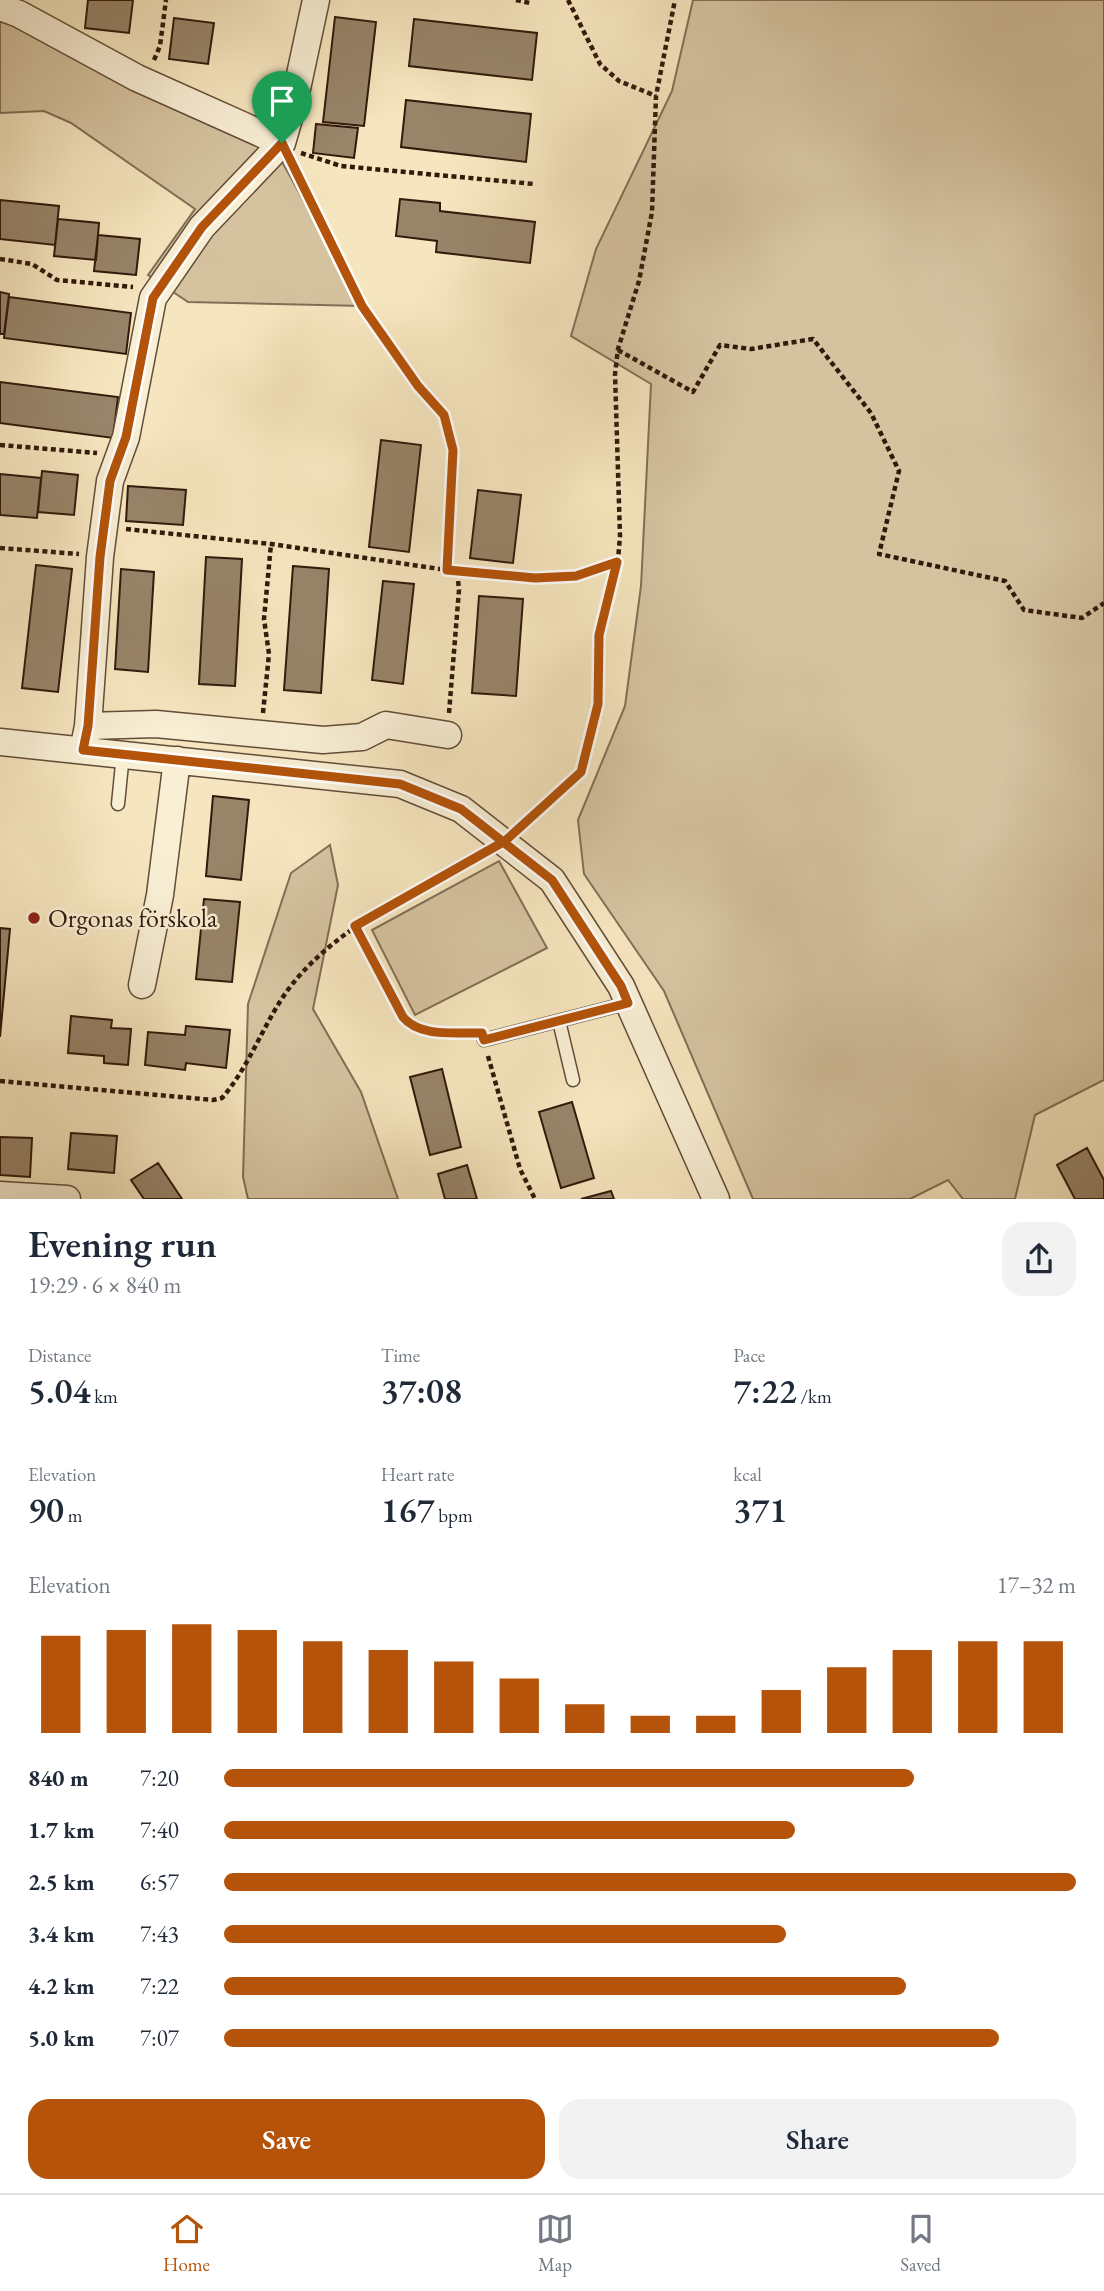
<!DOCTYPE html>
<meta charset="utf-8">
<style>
body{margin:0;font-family:"EB Garamond",serif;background:#f2f2f3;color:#1f2937;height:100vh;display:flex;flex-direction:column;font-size:26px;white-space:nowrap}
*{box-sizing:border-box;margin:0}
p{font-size:23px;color:#747a83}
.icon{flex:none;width:38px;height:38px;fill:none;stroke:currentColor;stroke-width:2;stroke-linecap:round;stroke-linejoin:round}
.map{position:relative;height:1199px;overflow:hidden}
.panel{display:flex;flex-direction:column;background:#fff;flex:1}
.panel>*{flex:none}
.pin{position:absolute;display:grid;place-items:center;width:60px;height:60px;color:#fff;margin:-72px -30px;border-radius:50% 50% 50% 0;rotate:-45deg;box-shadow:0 0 7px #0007}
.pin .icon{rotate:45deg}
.round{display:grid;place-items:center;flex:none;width:74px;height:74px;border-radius:21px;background:#f2f2f3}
.head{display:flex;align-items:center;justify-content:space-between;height:119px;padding:0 28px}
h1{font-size:38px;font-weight:600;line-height:52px}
.stats{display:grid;grid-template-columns:repeat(3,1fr);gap:10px;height:119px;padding:7px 28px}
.stats div{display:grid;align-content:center}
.stats b{font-size:35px;font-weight:600}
.stats small{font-size:19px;font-weight:400}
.stats p{font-size:19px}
.chart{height:196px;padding:14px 28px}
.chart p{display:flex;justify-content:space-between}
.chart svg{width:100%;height:126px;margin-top:7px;stroke:#b45309;stroke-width:6}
.primary-button{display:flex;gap:14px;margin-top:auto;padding:14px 28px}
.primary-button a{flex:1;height:80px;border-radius:21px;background:#b45309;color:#fff;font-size:28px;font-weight:600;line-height:80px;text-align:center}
.primary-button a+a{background:#f2f2f3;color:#1f2937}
ul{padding:0 28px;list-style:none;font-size:23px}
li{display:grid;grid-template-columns:112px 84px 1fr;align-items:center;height:52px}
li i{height:18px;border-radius:9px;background:#b45309}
.menu{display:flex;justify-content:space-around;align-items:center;height:98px;border-top:2px solid #e0e1e3;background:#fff;font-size:19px;color:#747a83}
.menu a{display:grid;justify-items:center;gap:4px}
.menu .on{color:#b45309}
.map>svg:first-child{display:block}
.green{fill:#d5c3a0;stroke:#836e56;stroke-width:2}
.building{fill:#978469;stroke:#31190b;stroke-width:2}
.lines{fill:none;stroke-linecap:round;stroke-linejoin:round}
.lane-casing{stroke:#624c38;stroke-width:15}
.street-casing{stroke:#624c38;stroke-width:29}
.path{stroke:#31190b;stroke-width:4.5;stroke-dasharray:5 3.5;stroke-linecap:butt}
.lane{stroke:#f9efd5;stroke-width:12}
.street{stroke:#f9efd5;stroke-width:26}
.route-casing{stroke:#fff;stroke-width:14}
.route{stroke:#b45309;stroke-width:9}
.poi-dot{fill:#8f2418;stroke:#f9efd5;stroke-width:2.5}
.labels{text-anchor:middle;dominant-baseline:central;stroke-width:5;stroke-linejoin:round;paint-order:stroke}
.poi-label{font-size:26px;fill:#31190b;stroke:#f9efd5;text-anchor:start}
</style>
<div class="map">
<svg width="1104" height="1199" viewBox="0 0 1104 1199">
<rect width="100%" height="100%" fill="#f6e6bf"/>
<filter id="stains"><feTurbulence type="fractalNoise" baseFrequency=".00286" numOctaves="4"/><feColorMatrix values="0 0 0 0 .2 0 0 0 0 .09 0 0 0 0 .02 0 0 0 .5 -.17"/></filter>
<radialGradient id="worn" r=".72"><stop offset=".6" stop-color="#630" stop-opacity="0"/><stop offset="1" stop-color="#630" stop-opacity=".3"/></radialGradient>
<path class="green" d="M693 0H1104V1080L1035 1115 1015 1199H963L948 1180 910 1199H753L664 991 584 874 578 820 625 706 641 586 651 384 571 336 596 249 672 91Z
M0 18 275 149 362 306 188 302 148 275 195 209 71 123 44 111 0 113Z
M330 845 338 885 313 1009 361 1092 398 1199H248L243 1177 248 1004 291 873Z
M499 861 547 948 415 1015 372 930Z"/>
<path class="building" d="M88 0H133L129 33 85 28Z
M335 17 376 22 364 126 323 122Z
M174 18 214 23 208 64 169 59Z
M414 19 537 33 532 80 409 66Z
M406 100 531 114 526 162 401 147Z
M316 124 358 128 354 158 313 153Z
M400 199 440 203V211L535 222 530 263 436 252 437 241 396 236Z
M0 200 59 206 55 245 0 239Z
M58 219 99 223 96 260 54 256Z
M98 235 140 239 136 275 94 271Z
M0 292 9 294 4 334H0Z
M9 297 131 313 126 354 4 338Z
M0 382 118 397 113 438 0 423Z
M381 440 421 445 409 552 369 547Z
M42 471 78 475 74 515 38 512Z
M0 474 41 478 37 518 0 515Z
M128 486 186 490 183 525 126 521Z
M478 490 521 495 513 563 470 558Z
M206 557 242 559 235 686 199 684Z
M36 565 72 569 58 692 22 688Z
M293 566 329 569 321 693 284 690Z
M121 569 154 572 148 672 115 669Z
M383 581 414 584 403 684 372 680Z
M479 596 523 599 516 696 472 693Z
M213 796 249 800 241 880 206 876Z
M204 899 240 902 232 982 196 979Z
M0 928 10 929 0 1037Z
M71 1016 112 1020 111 1028 131 1029 128 1065 104 1063V1056L68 1053Z
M186 1026 230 1030 226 1068 186 1063 185 1070 145 1065 148 1032 185 1035Z
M442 1069 461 1147 430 1155 410 1077Z
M572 1102 594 1178 561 1188 539 1112Z
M71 1133 117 1136 114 1173 68 1169Z
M0 1137 32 1138 30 1177 0 1175Z
M1087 1148 1104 1180V1199H1075L1057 1165Z
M158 1163 182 1199H144L131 1180Z
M467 1165 477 1199H445L438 1174Z
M611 1191 614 1199H581Z"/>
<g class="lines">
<defs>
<path id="lane" d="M118 804 123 754
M559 1021 573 1080
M484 1040 628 1003"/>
<path id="street" d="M0 7 19 14 137 78 282 143
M88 726 100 557 110 481 126 437 153 298 202 227 282 143 295 98 316 0
M85 741 88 726 156 724 323 740 362 737 386 725 448 735
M0 742 400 784 461 809 552 880 621 986 716 1199
M142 985 160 895 177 760
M0 1195 67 1199"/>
</defs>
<use href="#lane" class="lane-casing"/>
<use href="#street" class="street-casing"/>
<path class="path" d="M516 0 530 3
M568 0 600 64 619 81 656 96
M154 60 160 46 166 0
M301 153 341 166 534 184
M292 166 362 306 417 386 444 415 453 451 447 570
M0 259 32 264 57 280 133 287
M618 350 693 392 720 345 751 349 813 339 871 413 899 471 879 554 1005 581 1024 610 1082 618 1104 603
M0 445 97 453
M126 529 271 544 447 570 535 578 576 576 617 562
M0 548 79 554
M263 713 269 654 264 619 271 544
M449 713 459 590 457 570
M519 828 581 772 591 737 598 703 599 635 617 572 620 536 615 374 618 349 639 281 652 212 656 96 675 0
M355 926 409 1025 424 1031 472 1033
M488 1056 520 1169 535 1199
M0 1081 213 1100 222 1098C254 1061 267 1011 300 975 349 920 421 889 484 853"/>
<use href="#lane" class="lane"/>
<use href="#street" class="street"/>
</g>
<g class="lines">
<defs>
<path id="route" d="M282 143 202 227 153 298 126 437 110 481 100 557 88 726 83 750 400 784 461 809 552 880 621 986 628 1003 484 1040 482 1033C457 1032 420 1038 403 1017L355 926 505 841 581 772 598 704 599 635 617 562 576 576 535 578 447 570 453 450 444 415 418 386 362 306 282 143"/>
</defs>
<use href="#route" class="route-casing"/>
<use href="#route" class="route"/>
</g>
<circle class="poi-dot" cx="34" cy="918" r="7"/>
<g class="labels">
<g class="poi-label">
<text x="48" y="918">Orgonas förskola</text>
</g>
</g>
<rect width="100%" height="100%" filter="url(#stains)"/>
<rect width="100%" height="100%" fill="url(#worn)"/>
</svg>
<div class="pin" style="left:282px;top:143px;background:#1e9e55"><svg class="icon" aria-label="arrive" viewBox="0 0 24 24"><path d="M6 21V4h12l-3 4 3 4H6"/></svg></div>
</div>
<section class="panel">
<div class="head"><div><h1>Evening run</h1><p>19:29 · 6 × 840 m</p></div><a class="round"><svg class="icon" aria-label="share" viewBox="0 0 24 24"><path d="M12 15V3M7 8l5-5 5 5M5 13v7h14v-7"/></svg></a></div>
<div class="stats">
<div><p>Distance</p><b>5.04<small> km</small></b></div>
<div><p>Time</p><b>37:08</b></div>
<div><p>Pace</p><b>7:22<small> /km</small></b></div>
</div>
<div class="stats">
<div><p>Elevation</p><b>90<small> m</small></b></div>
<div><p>Heart rate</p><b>167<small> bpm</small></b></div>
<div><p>kcal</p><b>371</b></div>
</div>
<div class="chart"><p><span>Elevation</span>17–32 m</p>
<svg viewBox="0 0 160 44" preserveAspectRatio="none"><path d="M5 44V10M15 44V8M25 44V6M35 44V8M45 44V12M55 44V15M65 44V19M75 44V25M85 44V34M95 44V38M105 44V38M115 44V29M125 44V21M135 44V15M145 44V12M155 44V12"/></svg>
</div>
<ul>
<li><b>840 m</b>7:20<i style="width:81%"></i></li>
<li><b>1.7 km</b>7:40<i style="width:67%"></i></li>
<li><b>2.5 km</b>6:57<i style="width:100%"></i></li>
<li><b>3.4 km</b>7:43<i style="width:66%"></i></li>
<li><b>4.2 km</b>7:22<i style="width:80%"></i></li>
<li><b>5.0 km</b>7:07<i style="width:91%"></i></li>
</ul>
<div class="primary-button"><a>Save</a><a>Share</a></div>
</section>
<nav class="menu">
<a class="on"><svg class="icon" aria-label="home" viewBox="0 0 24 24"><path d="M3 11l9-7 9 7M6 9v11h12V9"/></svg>Home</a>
<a><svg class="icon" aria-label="map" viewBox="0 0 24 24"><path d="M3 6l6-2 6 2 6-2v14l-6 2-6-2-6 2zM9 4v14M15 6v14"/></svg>Map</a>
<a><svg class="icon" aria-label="saved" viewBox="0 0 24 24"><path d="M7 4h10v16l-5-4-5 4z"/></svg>Saved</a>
</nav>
